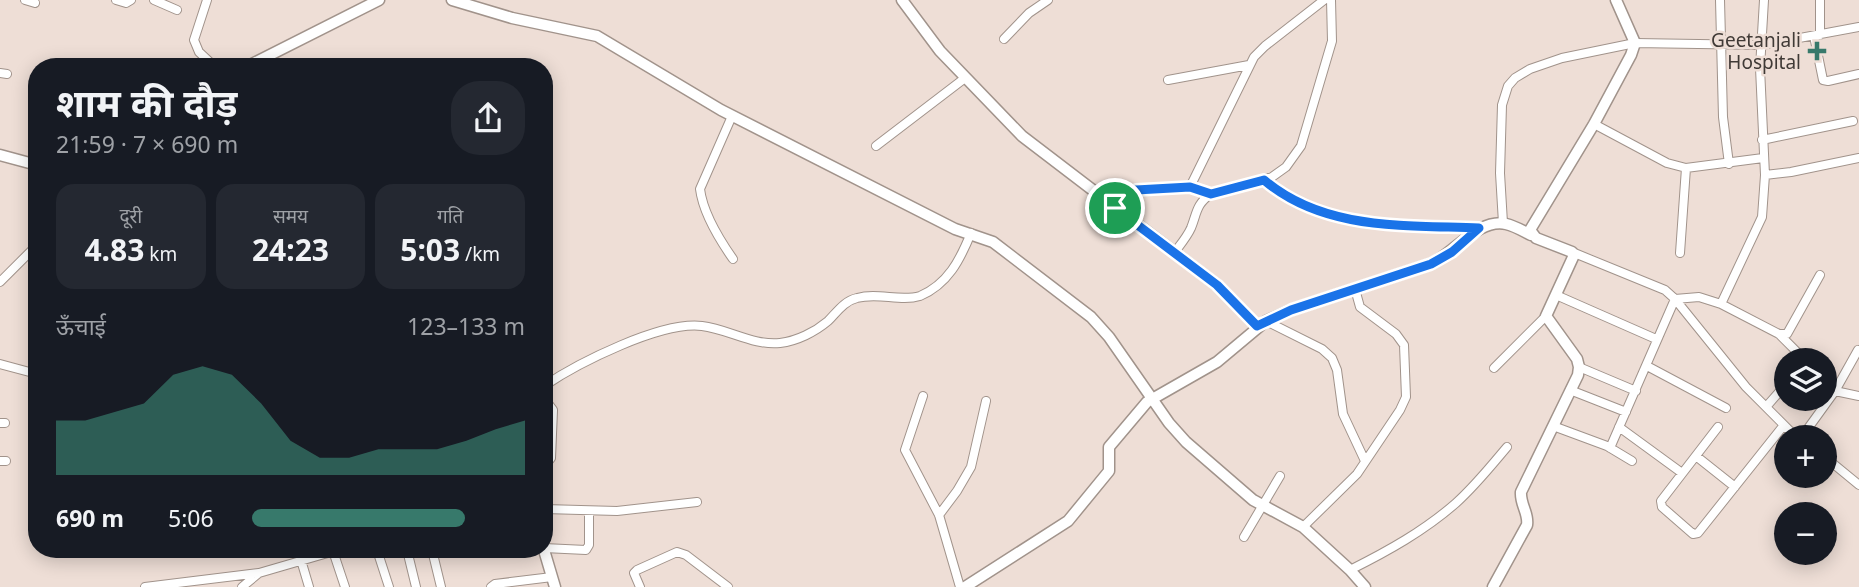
<!DOCTYPE html>
<html lang="hi">
<meta charset="utf-8">
<style>
body{margin:0;font-family:"Noto Sans","Noto Sans Devanagari",sans-serif;background:#242831;color:#f1f3f6;height:100vh;display:flex;flex-direction:column;font-size:26px;white-space:nowrap}
*{box-sizing:border-box;margin:0}
p{font-size:23px;color:#9ea1a6}
.icon{flex:none;width:38px;height:38px;fill:none;stroke:currentColor;stroke-width:2;stroke-linecap:round;stroke-linejoin:round}
.map{position:relative;flex:1;overflow:hidden}
.details{position:absolute;left:28px;top:58px;width:525px;height:500px;display:flex;flex-direction:column;background:#171b24;border-radius:28px;box-shadow:0 4px 18px #0003}
.details>*{flex:none}
.fabs{position:absolute;left:1774px;top:348px;display:grid;gap:14px}
.fabs a{display:grid;place-items:center;width:63px;height:63px;border-radius:50%;background:#171b24;box-shadow:0 4px 18px #0003;font-size:35px}
.pin{position:absolute;display:grid;place-items:center;width:60px;height:60px;color:#fff;margin:-30px;border:4px solid #fff;border-radius:50%;box-shadow:0 2px 7px #0007}
.round{display:grid;place-items:center;flex:none;width:74px;height:74px;border-radius:28px;background:#242831}
.headline{display:flex;align-items:center;justify-content:space-between;height:119px;padding:0 28px}
h1{font-size:38px;font-weight:700;line-height:52px}
.figures{display:grid;grid-template-columns:repeat(3,1fr);gap:10px;height:119px;padding:7px 28px}
.figures div{display:grid;align-content:center;border-radius:18px;background:#242831;text-align:center}
.figures b{font-size:30px;font-weight:700}
.figures small{font-size:19px;font-weight:400}
.figures p{font-size:19px}
.chart{height:196px;padding:14px 28px}
.chart p{display:flex;justify-content:space-between}
.chart svg{width:100%;height:126px;margin-top:7px;fill:#37796b;opacity:.7}
ul{padding:0 28px;list-style:none;font-size:23px}
li{display:grid;grid-template-columns:112px 84px 1fr;align-items:center;height:52px}
li i{height:18px;border-radius:9px;background:#37796b}
.map>svg:first-child{display:block}
.lines{fill:none;stroke-linecap:round;stroke-linejoin:round}
.minor-casing{stroke:#a1938b;stroke-width:10}
.tertiary-casing{stroke:#a1938b;stroke-width:13}
.minor{stroke:#fff;stroke-width:8}
.tertiary{stroke:#fff;stroke-width:10}
.route-casing{stroke:#fff;stroke-width:14}
.route{stroke:#1a73e8;stroke-width:9}
.poi-dot{fill:#37796b;stroke:#eeded6;stroke-width:2.5}
.labels{text-anchor:middle;dominant-baseline:central;stroke-width:5;stroke-linejoin:round;paint-order:stroke}
.poi-label{font-size:19px;fill:#403a36;stroke:#eeded6;text-anchor:end}
</style>
<div class="map">
<svg width="1859" height="587" viewBox="0 0 1859 587">
<rect width="100%" height="100%" fill="#eeded6"/>
<g class="lines">
<defs>
<path id="minor" d="M25 0 35 3
M116 0 126 3 131 0
M154 0 177 10
M207 0 194 40 199 52 214 66
M1720 0 1723 117 1729 164
M1820 0V35
M1814 36 1823 80 1828 81 1859 74
M1004 39 1029 13 1048 0
M0 73 7 74
M1168 80 1249 65
M732 116 700 189C703 213 719 239 733 259
M1594 124 1667 163 1686 168 1763 158
M1762 140 1853 121
M876 146 965 78
M1765 175 1791 172 1859 158
M1264 180C1324 231 1405 225 1479 228
M1190 187 1254 57 1265 46 1324 0
M1115 208 1127 196 1136 190 1185 187 1211 194
M1503 223 1500 173 1502 105 1508 86 1515 78 1530 69 1562 58 1635 43 1762 45 1859 27
M1572 252 1665 290 1675 299 1746 387 1797 438
M1174 253C1180 245 1187 237 1191 228 1197 213 1196 204 1211 194L1272 177 1286 167 1301 146 1332 41 1331 0
M1680 253 1686 168
M0 282 37 245
M1556 295 1656 339
M1721 304 1762 217 1765 175 1760 68 1764 0
M1266 321 1322 349 1332 358 1337 370 1343 414 1365 461
M1779 334H1787L1820 275
M0 364 37 374
M1647 366 1726 408
M1579 367 1636 391
M1494 368 1546 316
M1825 381 1835 391 1859 396
M544 386C578 363 661 321 702 326 728 329 754 346 780 343 797 341 815 332 828 321 837 312 844 301 857 298 878 292 900 302 920 296 948 284 960 260 971 233
M1570 390 1626 412
M923 396 905 450 939 515 960 587
M544 398 553 410 551 458 544 467
M1766 407 1787 383
M0 423H5
M1553 426 1607 446 1632 461
M1619 427 1682 473
M1718 427 1661 501 1662 507 1693 534 1698 533 1784 425
M1801 438 1835 391 1858 350
M1610 448 1675 299 1699 297 1721 304 1779 334 1805 360
M1696 456 1735 487
M1825 457 1859 485
M0 461H6
M544 509 617 511 697 502
M939 515 957 491 971 467 986 401
M1303 527 1357 474 1400 410 1406 397 1404 345 1396 334 1360 307 1355 289
M1244 537 1280 476
M544 548 586 550 589 545V511
M377 550 389 587
M407 550 416 587
M432 550 441 587
M333 551 345 587
M301 560 309 587
M1350 570C1388 551 1424 531 1456 503 1475 486 1491 466 1507 447
M145 587 259 573
M242 587 259 573 338 550
M491 587 495 584 552 577
M640 587 634 573 637 570 677 552 686 555 728 587"/>
<path id="tertiary" d="M452 0 512 18 597 36 721 110 955 229 993 242 1091 317 1109 337 1169 423 1186 442 1253 500 1303 527 1350 570 1365 587
M902 0 940 51 1022 136 1217 285 1257 326
M248 66 379 0
M0 155 37 165
M544 550 555 587
M965 587 1068 521 1109 471V447L1147 402 1217 362 1266 321 1291 310 1431 264C1455 252 1479 218 1506 224 1515 226 1523 231 1531 235
M1493 587 1527 525C1529 513 1520 505 1521 492L1578 375 1579 367 1577 359 1546 316 1574 255 1572 252 1536 238 1530 230 1594 124 1631 55 1635 43 1616 0"/>
</defs>
<use href="#minor" class="minor-casing"/>
<use href="#tertiary" class="tertiary-casing"/>
<use href="#minor" class="minor"/>
<use href="#tertiary" class="tertiary"/>
</g>
<g class="lines">
<defs>
<path id="route" d="M1264 180C1324 231 1405 225 1479 228L1452 252 1431 264 1291 310 1257 326 1217 285 1115 208 1127 195 1136 190 1190 187 1211 194Z"/>
</defs>
<use href="#route" class="route-casing"/>
<use href="#route" class="route"/>
</g>
<path class="poi-dot" d="M1813.5 40.5h7v7h7v7h-7v7h-7v-7h-7v-7h7z"/>
<g class="labels">
<g class="poi-label">
<text x="1801" y="40">Geetanjali<tspan x="1801" dy="22">Hospital</tspan></text>
</g>
</g>
</svg>
<div class="fabs">
<a><svg class="icon" aria-label="layers" viewBox="0 0 24 24"><path d="M12 4l9 5-9 5-9-5zM3 14l9 5 9-5"/></svg></a>
<a>+</a>
<a>−</a>
</div>
<div class="pin" style="left:1115px;top:208px;background:#1e9e55"><svg class="icon" aria-label="arrive" viewBox="0 0 24 24"><path d="M6 21V4h12l-3 4 3 4H6"/></svg></div>
<section class="details">
<div class="headline"><div><h1>शाम की दौड़</h1><p>21:59 · 7 × 690 m</p></div><a class="round"><svg class="icon" aria-label="share" viewBox="0 0 24 24"><path d="M12 15V3M7 8l5-5 5 5M5 13v7h14v-7"/></svg></a></div>
<div class="figures">
<div><p>दूरी</p><b>4.83<small> km</small></b></div>
<div><p>समय</p><b>24:23</b></div>
<div><p>गति</p><b>5:03<small> /km</small></b></div>
</div>
<div class="chart"><p><span>ऊँचाई</span>123–133 m</p>
<svg viewBox="0 0 160 44" preserveAspectRatio="none"><path d="M0 44V25L10 25L20 22L30 19L40 9L50 6L60 9L70 19L80 32L90 38L100 38L110 35L120 35L130 35L140 32L150 28L160 25V44z"/></svg>
</div>
<ul>
<li><b>690 m</b>5:06<i style="width:78%"></i></li>
</ul>
</section>
</div>
